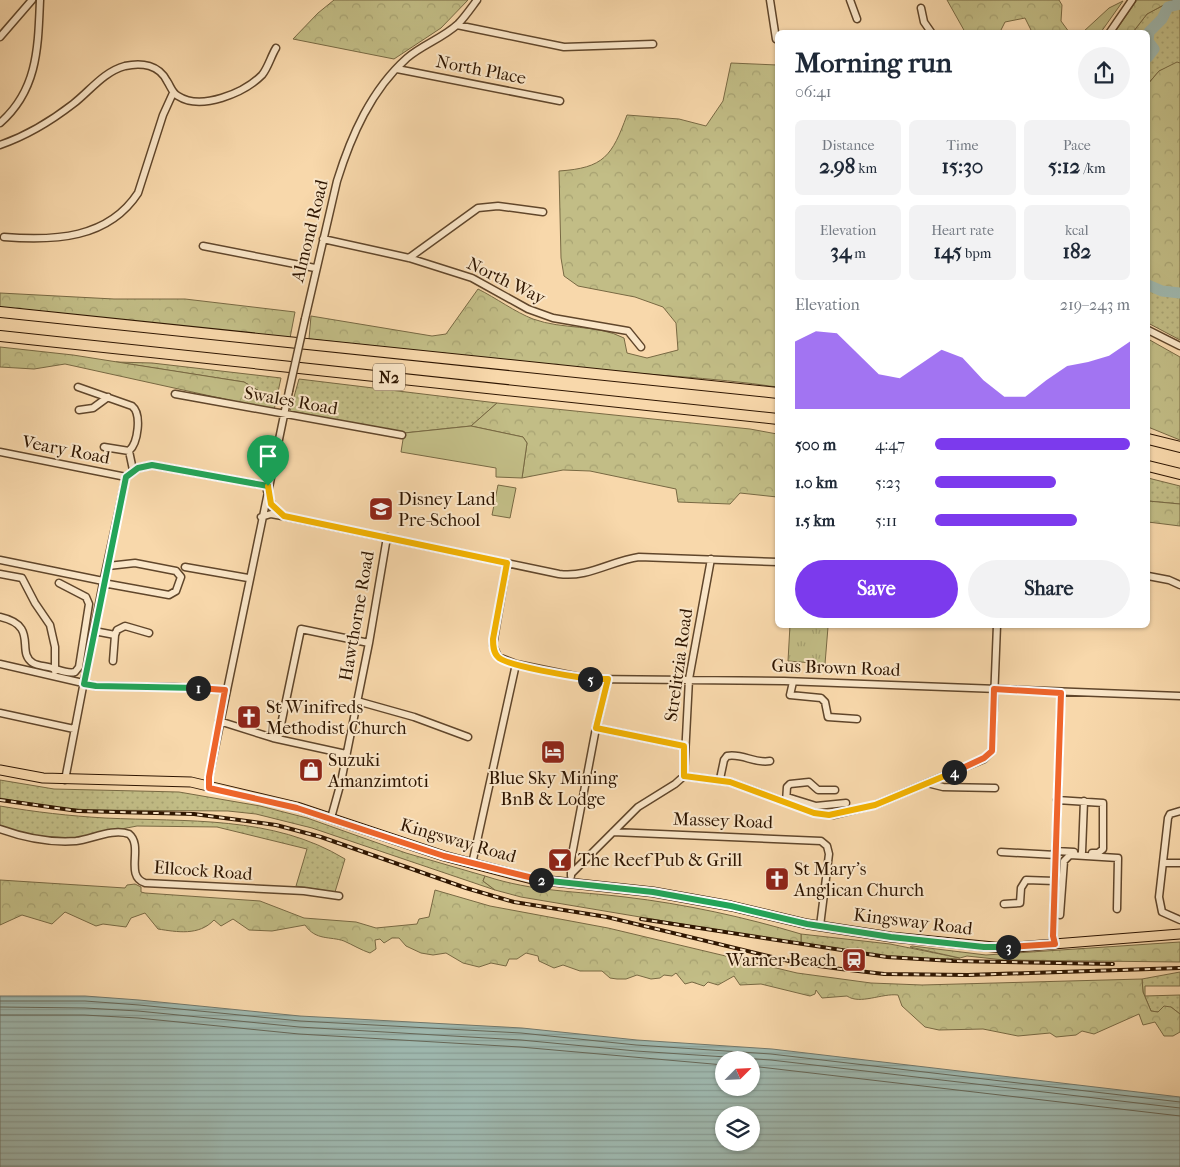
<!DOCTYPE html>
<meta charset="utf-8">
<style>
body{margin:0;font-family:"IM FELL French Canon",serif;background:#f2f2f3;color:#1f2937;height:100vh;display:flex;flex-direction:column;font-size:19px;white-space:nowrap}
*{box-sizing:border-box;margin:0}
p{font-size:16px;color:#747a83}
.icon{flex:none;width:28px;height:28px;fill:none;stroke:currentColor;stroke-width:2;stroke-linecap:round;stroke-linejoin:round}
.map{position:relative;flex:1;overflow:hidden}
.drawer{position:absolute;left:775px;top:30px;width:375px;height:598px;display:flex;flex-direction:column;background:#fff;border-radius:8px;box-shadow:0 1px 4px #0004}
.drawer>*{flex:none}
.needle{width:32px;rotate:66deg}
.buttons{position:absolute;left:715px;top:1051px;display:grid;gap:10px}
.buttons a{display:grid;place-items:center;width:45px;height:45px;border-radius:50%;background:#fff;box-shadow:0 1px 4px #0004;font-size:25px}
.pin{position:absolute;display:grid;place-items:center;width:42px;height:42px;color:#fff;margin:-51px -21px;border-radius:50% 50% 50% 0;rotate:-45deg;box-shadow:0 0 5px #0007}
.pin .icon{rotate:45deg}
.km{position:absolute;width:25px;height:25px;margin:-12px;border-radius:50%;background:#222;color:#fff;font-size:14px;line-height:25px;text-align:center}
.round{display:grid;place-items:center;flex:none;width:52px;height:52px;border-radius:26px;background:#f2f2f3}
.summary{display:flex;align-items:center;justify-content:space-between;height:85px;padding:0 20px}
h1{font-size:28px;font-weight:800;line-height:38px}
.stats{display:grid;grid-template-columns:repeat(3,1fr);gap:8px;height:85px;padding:5px 20px}
.stats div{display:grid;align-content:center;border-radius:8px;background:#f2f2f3;text-align:center}
.stats b{font-size:21px;font-weight:800}
.stats small{font-size:14px;font-weight:400}
.stats p{font-size:14px}
.chart{height:140px;padding:10px 20px}
.chart p{display:flex;justify-content:space-between}
.chart svg{width:100%;height:90px;margin-top:5px;fill:#7c3aed;opacity:.7}
.button{display:flex;gap:10px;margin-top:auto;padding:10px 20px}
.button a{flex:1;height:58px;border-radius:30px;background:#7c3aed;color:#fff;font-size:20px;font-weight:800;line-height:58px;text-align:center}
.button a+a{background:#f2f2f3;color:#1f2937}
ul{padding:0 20px;list-style:none;font-size:16px}
li{display:grid;grid-template-columns:80px 60px 1fr;align-items:center;height:38px}
li i{height:12px;border-radius:6px;background:#7c3aed}
.map>svg:first-child{display:block}
.grass{fill:url(#grass-dots);stroke:#786943}
.forest{fill:url(#forest-crowns);stroke:#786943}
.park{fill:url(#park-tufts);stroke:#786943}
.pitch{fill:#c2bd86;stroke:#786943}
.water{fill:url(#water-rules);stroke:#72776a;fill-rule:evenodd}
.lines{fill:none;stroke-linecap:round;stroke-linejoin:round}
.shore{stroke:#666758;stroke-width:1}
.river{stroke:#9fb9b0;stroke-width:11}
.minor-casing{stroke:#60462b;stroke-width:9}
.major-casing{stroke:#2e1500;stroke-width:11}
.highway-casing{stroke:#2e1500;stroke-width:12}
.minor{stroke:#fae6c8;stroke-width:6}
.major{stroke:#f8d8ab;stroke-width:9}
.highway{stroke:#f8d8ab;stroke-width:10}
.rail-casing{stroke:#2e1500;stroke-width:4}
.rail{stroke:#fae6c8;stroke-width:2;stroke-dasharray:5.5;stroke-linecap:butt}
.minor-bridge-casing{stroke:#60462b;stroke-width:9;stroke-linecap:butt}
.minor-bridge{stroke:#fae6c8;stroke-width:6}
.split-1-casing{stroke:#fff;stroke-width:10}
.split-2-casing{stroke:#fff;stroke-width:10}
.split-3-casing{stroke:#fff;stroke-width:10}
.split-4-casing{stroke:#fff;stroke-width:10}
.split-5-casing{stroke:#fff;stroke-width:10}
.split-6-casing{stroke:#fff;stroke-width:10}
.split-1{stroke:#22a559;stroke-width:6}
.split-2{stroke:#f0652b;stroke-width:6}
.split-3{stroke:#22a559;stroke-width:6}
.split-4{stroke:#f0652b;stroke-width:6}
.split-5{stroke:#f5b400;stroke-width:6}
.split-6{stroke:#f5b400;stroke-width:6}
.labels{text-anchor:middle;dominant-baseline:central;stroke-width:4;stroke-linejoin:round;paint-order:stroke}
.shield{fill:#fae6c8;stroke:#6b543c;stroke-width:1}
.shield-label{font-size:16px;font-weight:bold;fill:#2e1500}
.street-label{font-size:18px;fill:#2e1500;stroke:#fae6c8}
.poi-label{font-size:18px;fill:#2e1500;stroke:#fae6c8;text-anchor:start}
</style>
<div class="map">
<svg width="1180" height="1167" viewBox="0 0 1180 1167">
<defs>
<pattern id="grass-dots" width="8" height="8" patternUnits="userSpaceOnUse" patternTransform="scale(1.25)"><rect width="8" height="8" fill="#c2bd86"/><path d="M2 2h.1M6 6h.1" fill="none" stroke="#a7a272" stroke-width="1.8" stroke-linecap="round"/></pattern>
<pattern id="forest-crowns" width="20" height="18" patternUnits="userSpaceOnUse" patternTransform="scale(1.25)"><rect width="20" height="18" fill="#c2bd86"/><path d="M2 6a3 3 0 1 1 6 0M12 15a3 3 0 1 1 6 0" fill="none" stroke="#a7a272"/></pattern>
<pattern id="park-tufts" width="24" height="20" patternUnits="userSpaceOnUse" patternTransform="scale(1.25)"><rect width="24" height="20" fill="#c2bd86"/><path d="M3 7l-1-3M5 7V3M7 7l1-3M15 17l-1-3M17 17v-4M19 17l1-3" fill="none" stroke="#a7a272"/></pattern>
<pattern id="water-rules" width="6" height="5" patternUnits="userSpaceOnUse" patternTransform="scale(1.25)"><rect width="6" height="5" fill="#9fb9b0"/><path d="M0 2.5h6" fill="none" stroke="#899e96"/></pattern>
</defs>
<rect width="100%" height="100%" fill="#f8d8ab"/>
<filter id="stains"><feTurbulence type="fractalNoise" baseFrequency=".004" numOctaves="4"/><feColorMatrix values="0 0 0 0 .2 0 0 0 0 .09 0 0 0 0 .02 0 0 0 .5 -.17"/></filter>
<radialGradient id="worn" r=".72"><stop offset=".6" stop-color="#630" stop-opacity="0"/><stop offset="1" stop-color="#630" stop-opacity=".3"/></radialGradient>
<path class="grass" d="M1173 0H1180V63L1159 71 1148 84V32H1133L1147 14Z
M1148 281 1162 287 1180 289V340L1148 323Z
M116 362 152 363 281 378 276 401 244 382Z
M299 379 497 403 471 426 404 433 290 411Z
M1148 478 1180 486V504L1148 501Z
M0 780 54 789 179 792 260 806 307 818 406 853 485 876 483 881 495 890 312 828 256 814 228 811 90 810 52 807 0 798Z
M0 806C35 812 70 816 105 818 186 822 273 815 345 859L335 892 296 886 307 849 217 827 137 826 69 839 43 838 0 826Z
M801 934 890 944 960 958C907 962 853 952 801 944Z
M1180 972V986H1145V996L1180 995V1014L1171 1007 1158 1012 1151 1011 1143 992 1142 979Z"/>
<path class="forest" d="M334 0H468L441 28 394 59 293 39 318 13Z
M947 0H1059L1062 5 1061 21 1069 32H1032L1025 18 1005 22 1000 32H965Z
M1137 0H1173L1147 14 1133 32H1115Z
M1123 1 1101 32H1083L1109 8Z
M1177 62 1180 63V289L1162 287 1148 281V84L1159 71Z
M731 63 777 65V387C711 377 644 375 577 368 488 360 399 348 309 339L311 316 432 336 446 334 478 289C496 298 515 312 533 319 563 330 597 324 624 338L627 353 647 358 678 350 676 323 663 307 635 297 578 286 564 276 561 258 559 171C604 168 612 156 627 115L679 119 706 126 723 101Z
M0 293 114 299H185L295 312 290 338 0 307Z
M1148 339 1180 357V440L1148 427Z
M0 347 73 355 244 382 276 401 274 410 65 364 34 369 0 367Z
M497 403 750 429 777 434V497L740 493 730 504 678 502 676 489 590 471 563 470 522 478 527 443 523 437 471 426Z
M1148 501 1180 504V526L1148 522Z
M485 876C534 892 576 891 625 897 685 904 744 917 801 934V944L521 897 495 890 483 881Z
M0 880 125 888 127 885 135 884 141 887V892L145 893 260 901 304 918 356 922 376 928 417 924 419 919 429 917 435 890 490 906 608 928 797 973 871 983 922 985 1142 979 1143 992 1151 1011 1158 1012 1164 1006 1171 1007 1180 1014V1032L1173 1036H1164L1155 1022 1143 1025 1139 1014 1094 1034 1082 1031 1076 1035 1056 1037 1050 1033 1018 1036 983 1029 939 1030 925 1027 902 1006 898 995C882 993 860 1005 847 996L822 998 816 990 815 994 810 996 761 984 740 985 734 976 718 985 708 982 704 986 692 982 685 984 676 973 672 976 664 975 660 978 651 979 637 975 626 979H617L610 978 602 971H580L563 965 554 968 539 961 538 956 526 953 517 959H509L506 966 491 963 479 967 463 963 446 953 433 955 421 953 406 946 399 938H392L384 943 380 939 375 940 376 949 370 953C361 950 353 945 344 941 330 936 316 941 305 925L272 931 249 930 233 919 221 926 214 920C199 936 177 932 158 929L145 913 131 918 126 927 103 924 96 926 65 912 52 924 22 915 0 925Z
M1180 942V962L1004 960 967 956 960 958 910 947 912 946 986 955Z"/>
<path class="park" d="M790 625 828 627 825 664 788 661Z"/>
<path class="pitch" d="M471 426 523 437 527 443 522 478 496 477V468L401 452 404 433Z
M498 485 516 488 510 518 492 515Z"/>
<path class="water" d="M0 996H85L139 1000 300 1016 522 1028 637 1040 772 1049 1180 1097V1167H0ZM724 1060H751V1088H724ZM724 1115H751V1142H724Z"/>
<g class="lines">
<path class="shore" d="M0 1001H85L139 1005 300 1021 521 1033 636 1045 771 1054 1180 1102
M0 1007 85 1008 138 1011 299 1027 521 1040 636 1051 771 1060 1180 1108
M0 1015H84L138 1018 299 1034 520 1047 724 1065
M751 1066 1180 1116"/>
<path class="river" d="M1148 57 1154 49 1148 41 1149 32 1162 19 1168 7 1180 4
M1148 285 1162 291 1180 293"/>
<defs>
<path id="minor" d="M770 0 776 39
M850 0 857 19
M921 8 924 22 931 32
M457 25 564 47 653 44
M1110 32 1132 0
M0 37 32 0
M397 69 560 101
M0 123C38 90 38 47 40 0
M0 145C26 136 51 121 73 104 90 91 103 72 125 66 142 62 159 65 167 81 171 87 172 93 178 96 201 111 244 93 262 75 268 68 271 56 276 48
M4 237C54 241 108 239 138 193L163 115 173 93
M323 239 409 258 472 278 528 309 553 318 628 331 641 347
M203 246 315 268
M409 258 478 208 498 206 543 212
M305 319 337 181C351 136 371 90 407 58 422 45 443 38 458 24 465 17 471 8 477 0
M1148 330 1180 346
M78 387 132 406C142 414 138 443 129 451L133 470
M175 394 402 435
M79 410 93 408 108 397
M104 447 129 451
M0 452 126 477
M126 477 138 468 152 465 268 486
M267 491 273 507 283 516 559 574C588 578 611 561 639 557L778 562
M261 517 271 514 282 516
M0 560 103 581
M507 563 493 645 498 657 516 664 589 679 784 681 1180 696
M185 567 248 578
M0 574 22 578 35 603 50 625 55 647V671
M1148 576 1169 580 1180 585
M103 583 169 595 176 591 181 577 176 571 135 563 108 566
M0 617C40 626 15 652 33 663 38 666 46 666 52 668 60 670 67 674 75 672L79 667 89 604 86 597 59 583
M94 631 115 635
M113 661 115 635 117 630 125 626 149 633
M0 664 96 686 174 687 225 690
M793 682 790 695 821 698 825 702 828 717 857 719
M357 701 414 717 468 737
M0 713 74 729
M219 721 273 738 346 754
M596 728 684 746
M278 739 301 629 369 643
M684 776 730 782 815 813 834 815 875 805 984 759 992 751 997 625
M720 779 724 760 727 756C743 753 754 764 770 761
M65 780 103 583 126 477
M927 783 943 787 995 788
M209 788V777L289 391
M787 797 816 806 846 803
M1057 800 1103 803V849L1098 853H1092
M786 802 787 787 790 784 809 782 818 790H835
M1180 811 1170 814 1168 818 1159 897 1162 912 1180 920
M331 818 341 782 369 643 387 537
M0 829C25 838 49 843 76 841 92 839 113 828 129 834 144 846 124 876 145 883L304 891 339 896
M613 832 821 841 827 846 829 854 820 926
M1055 851 1074 852
M1001 852 1056 855
M1082 852 1084 801
M1163 863H1180
M472 864 516 664
M572 873 638 807 675 784 684 776 689 679 711 559
M571 876V860L596 728 608 679
M1004 904 1020 903 1021 888 1026 880 1055 881
M1060 915 1064 861 1070 855 1118 858 1117 909
M1055 944 1053 936 1061 693"/>
<path id="major" d="M0 770 43 778 191 782 297 807 444 856 532 879 653 892 731 906 807 924 891 937 1004 948 1180 934"/>
<path id="highway" d="M0 312 778 393
M0 336 778 419
M1148 439 1180 447
M1148 466 1180 474"/>
</defs>
<use href="#minor" class="minor-casing"/>
<use href="#major" class="major-casing"/>
<use href="#highway" class="highway-casing"/>
<use href="#minor" class="minor"/>
<use href="#major" class="major"/>
<use href="#highway" class="highway"/>
<defs>
<path id="rail" d="M0 800 78 811 194 814 276 825 321 837 466 888 514 902 607 917 797 963 841 969 884 974 968 975 1180 968
M641 919 887 957 953 961 1113 964"/>
</defs>
<use href="#rail" class="rail-casing"/>
<use href="#rail" class="rail"/>
<defs>
<path id="minor-bridge" d="M289 391 305 319"/>
</defs>
<use href="#minor-bridge" class="minor-bridge-casing"/>
<use href="#minor-bridge" class="minor-bridge"/>
</g>
<g class="lines">
<defs>
<path id="split-1" d="M198 688 96 686 84 684 126 477 138 468 152 465 268 486"/>
<path id="split-2" d="M198 688 225 690 209 777V788L297 808 444 856 541 880"/>
<path id="split-3" d="M541 880 653 892 731 906 807 924 891 937 984 947H1008"/>
<path id="split-4" d="M954 772 984 758 992 751 994 689 1061 693 1053 936 1055 944 1008 947"/>
<path id="split-5" d="M590 679H608L596 728 684 746V776L730 782 814 813 829 815 875 805 954 772"/>
<path id="split-6" d="M268 486 271 504 284 516 507 563 493 639C493 645 493 652 498 657 506 666 576 677 590 679"/>
</defs>
<use href="#split-1" class="split-1-casing"/>
<use href="#split-2" class="split-2-casing"/>
<use href="#split-3" class="split-3-casing"/>
<use href="#split-4" class="split-4-casing"/>
<use href="#split-5" class="split-5-casing"/>
<use href="#split-6" class="split-6-casing"/>
<use href="#split-1" class="split-1"/>
<use href="#split-2" class="split-2"/>
<use href="#split-3" class="split-3"/>
<use href="#split-4" class="split-4"/>
<use href="#split-5" class="split-5"/>
<use href="#split-6" class="split-6"/>
</g>
<defs>
<symbol id="school-square" viewBox="-11 -11 22 22"><rect x="-9" y="-9" width="18" height="18" rx="4" fill="#8f2418" stroke="#fae6c8"/><path d="M0-5L7-2L0 1L-7-2ZM-4 1L0 2.5L4 1V4Q0 6-4 4Z" fill="#fff"/></symbol>
<symbol id="church-square" viewBox="-11 -11 22 22"><rect x="-9" y="-9" width="18" height="18" rx="4" fill="#8f2418" stroke="#fae6c8"/><path d="M-1.2-6h2.4v3.5h3.3v2.4h-3.3V6h-2.4V-.1h-3.3v-2.4h3.3Z" fill="#fff"/></symbol>
<symbol id="hotel-square" viewBox="-11 -11 22 22"><rect x="-9" y="-9" width="18" height="18" rx="4" fill="#8f2418" stroke="#fae6c8"/><path d="M-6-4.5h1.5V1H6V5H4.5V3h-9V5H-6ZM-4 0a1.8 1.8 0 1 1 3.6 0ZM.5 0V-2.5h3Q6-2.5 6 0Z" fill="#fff"/></symbol>
<symbol id="shop-square" viewBox="-11 -11 22 22"><rect x="-9" y="-9" width="18" height="18" rx="4" fill="#8f2418" stroke="#fae6c8"/><path d="M-5-2.5h2.3a2.7 3.5 0 0 1 5.4 0H5L5.5 6h-11ZM-1.5-2.5h3a1.5 2.3 0 0 0-3 0Z" fill="#fff"/></symbol>
<symbol id="bar-square" viewBox="-11 -11 22 22"><rect x="-9" y="-9" width="18" height="18" rx="4" fill="#8f2418" stroke="#fae6c8"/><path d="M-6-5H6L.8 .8V4.5H3.5V6h-7V4.5H-.8V.8Z" fill="#fff"/></symbol>
<symbol id="station-square" viewBox="-11 -11 22 22"><rect x="-9" y="-9" width="18" height="18" rx="4" fill="#8f2418" stroke="#fae6c8"/><path d="M-3-6H3Q5-6 5-4V2Q5 4 3 4L4.5 6H3L1.5 4h-3L-3 6H-4.5L-3 4Q-5 4-5 2V-4Q-5-6-3-6ZM-3.5-4v3h7v-3ZM-3.5 1v1.5H-2V1ZM2 1v1.5H3.5V1Z" fill="#fff"/></symbol>
</defs>
<g fill-rule="evenodd">
<use href="#school-square" x="367" y="495" width="28" height="28"/>
<use href="#church-square" x="235" y="703" width="28" height="28"/>
<use href="#hotel-square" x="539" y="738" width="28" height="28"/>
<use href="#shop-square" x="297" y="756" width="28" height="28"/>
<use href="#bar-square" x="546" y="846" width="28" height="28"/>
<use href="#church-square" x="763" y="865" width="28" height="28"/>
<use href="#station-square" x="840" y="946" width="28" height="28"/>
</g>
<g class="labels">
<rect class="shield" x="373" y="363.5" width="32" height="27" rx="4"/>
<g class="shield-label">
<text x="389" y="377">N2</text>
</g>
<g class="street-label">
<text transform="translate(481 70) rotate(11)">North Place</text>
<text transform="translate(310 231) rotate(-76)">Almond Road</text>
<text transform="translate(506 281) rotate(26)">North Way</text>
<text transform="translate(291 401) rotate(10)">Swales Road</text>
<text transform="translate(66 450) rotate(11)">Veary Road</text>
<text transform="translate(357 616) rotate(-80)">Hawthorne Road</text>
<text transform="translate(679 665) rotate(-82)">Strelitzia Road</text>
<text transform="translate(836 668) rotate(2)">Gus Brown Road</text>
<text transform="translate(723 821) rotate(2)">Massey Road</text>
<text transform="translate(458 841) rotate(16)">Kingsway Road</text>
<text transform="translate(203 871) rotate(4)">Ellcock Road</text>
<text transform="translate(913 922) rotate(7)">Kingsway Road</text>
</g>
<g class="poi-label">
<text x="398" y="499">Disney Land<tspan x="398" dy="21">Pre-School</tspan></text>
<text x="266" y="707">St Winifreds<tspan x="266" dy="21">Methodist Church</tspan></text>
<text x="328" y="760">Suzuki<tspan x="328" dy="21">Amanzimtoti</tspan></text>
<text x="553" y="778" text-anchor="middle">Blue Sky Mining<tspan x="553" dy="21">BnB &amp; Lodge</tspan></text>
<text x="578" y="860">The Reef Pub &amp; Grill</text>
<text x="794" y="869">St Mary's<tspan x="794" dy="21">Anglican Church</tspan></text>
<text x="836" y="960" text-anchor="end">Warner Beach</text>
</g>
</g>
<rect width="100%" height="100%" filter="url(#stains)"/>
<rect width="100%" height="100%" fill="url(#worn)"/>
</svg>
<div class="buttons">
<a><svg class="needle" viewBox="-14 -14 28 28"><path d="M0-13l5 13h-10z" fill="#e53935"/><path d="M0 13l5-13h-10z" fill="#747a83"/></svg></a>
<a><svg class="icon" aria-label="layers" viewBox="0 0 24 24"><path d="M12 4l9 5-9 5-9-5zM3 14l9 5 9-5"/></svg></a>
</div>
<div class="pin" style="left:268px;top:486px;background:#1e9e55"><svg class="icon" aria-label="arrive" viewBox="0 0 24 24"><path d="M6 21V4h12l-3 4 3 4H6"/></svg></div>
<b class="km" style="left:198px;top:688px">1</b>
<b class="km" style="left:541px;top:880px">2</b>
<b class="km" style="left:1008px;top:947px">3</b>
<b class="km" style="left:954px;top:772px">4</b>
<b class="km" style="left:590px;top:679px">5</b>
<section class="drawer">
<div class="summary"><div><h1>Morning run</h1><p>06:41</p></div><a class="round"><svg class="icon" aria-label="share" viewBox="0 0 24 24"><path d="M12 15V3M7 8l5-5 5 5M5 13v7h14v-7"/></svg></a></div>
<div class="stats">
<div><p>Distance</p><b>2.98<small> km</small></b></div>
<div><p>Time</p><b>15:30</b></div>
<div><p>Pace</p><b>5:12<small> /km</small></b></div>
</div>
<div class="stats">
<div><p>Elevation</p><b>34<small> m</small></b></div>
<div><p>Heart rate</p><b>145<small> bpm</small></b></div>
<div><p>kcal</p><b>182</b></div>
</div>
<div class="chart"><p><span>Elevation</span>219–243 m</p>
<svg viewBox="0 0 160 44" preserveAspectRatio="none"><path d="M0 44V11L10 6L20 7L30 17L40 27L50 29L60 22L70 15L80 19L90 30L100 38L110 38L120 30L130 23L140 21L150 18L160 11V44z"/></svg>
</div>
<ul>
<li><b>500 m</b>4:47<i style="width:100%"></i></li>
<li><b>1.0 km</b>5:23<i style="width:62%"></i></li>
<li><b>1.5 km</b>5:11<i style="width:73%"></i></li>
</ul>
<div class="button"><a>Save</a><a>Share</a></div>
</section>
</div>
